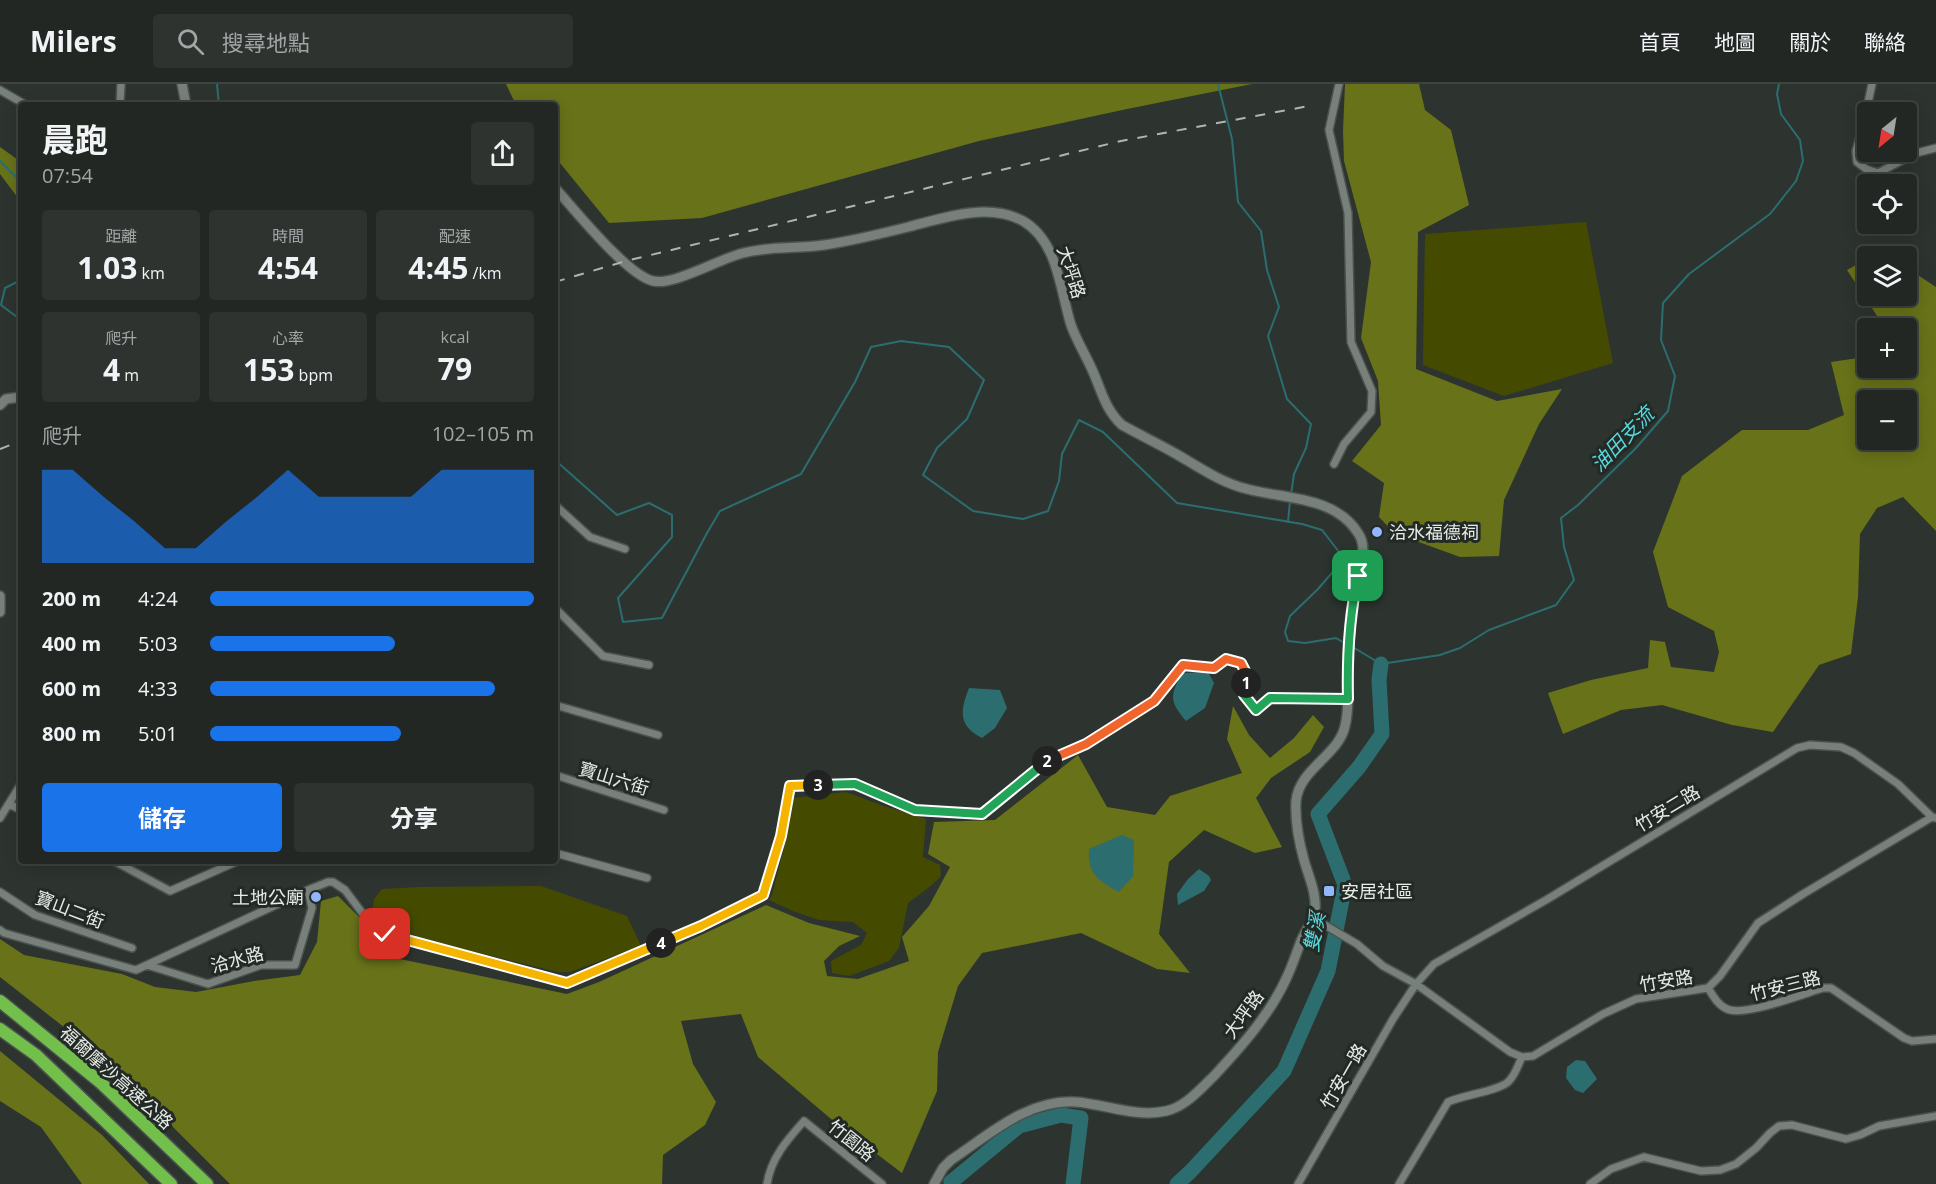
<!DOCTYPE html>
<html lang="zh-TW">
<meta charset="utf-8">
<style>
body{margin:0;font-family:"Open Sans","Noto Sans TC",sans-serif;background:#2e3330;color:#f1f3f6;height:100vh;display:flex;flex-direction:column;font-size:22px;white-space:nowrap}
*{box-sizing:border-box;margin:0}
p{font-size:20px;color:#a2a5a6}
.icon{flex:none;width:33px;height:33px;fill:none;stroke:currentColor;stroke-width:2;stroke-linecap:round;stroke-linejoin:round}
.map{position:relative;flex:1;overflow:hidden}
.details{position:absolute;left:18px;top:18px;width:540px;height:762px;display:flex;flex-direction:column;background:#222723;border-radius:6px;box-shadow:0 3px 15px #0003,0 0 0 2px #3f4441}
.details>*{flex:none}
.needle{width:39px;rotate:210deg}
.buttons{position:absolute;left:1857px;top:18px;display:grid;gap:12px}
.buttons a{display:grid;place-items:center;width:60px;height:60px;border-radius:6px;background:#222723;box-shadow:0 3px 15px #0003,0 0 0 2px #3f4441;font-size:30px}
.pin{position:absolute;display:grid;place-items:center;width:51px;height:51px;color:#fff;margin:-26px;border-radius:12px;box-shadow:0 3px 9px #0006}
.km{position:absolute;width:30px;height:30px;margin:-15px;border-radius:50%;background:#222;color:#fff;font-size:16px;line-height:30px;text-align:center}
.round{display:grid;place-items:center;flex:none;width:63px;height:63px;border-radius:6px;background:#2e3330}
.summary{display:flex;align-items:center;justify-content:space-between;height:102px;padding:0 24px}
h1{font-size:33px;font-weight:700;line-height:45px}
.figures{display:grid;grid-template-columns:repeat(3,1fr);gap:9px;height:102px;padding:6px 24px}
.figures div{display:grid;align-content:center;border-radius:6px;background:#2e3330;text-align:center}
.figures b{font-size:30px;font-weight:700}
.figures small{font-size:16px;font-weight:400}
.figures p{font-size:16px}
.chart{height:168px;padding:12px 24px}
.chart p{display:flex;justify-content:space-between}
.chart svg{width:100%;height:108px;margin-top:6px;fill:#1a73e8;opacity:.7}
.primary-button{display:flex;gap:12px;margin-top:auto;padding:12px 24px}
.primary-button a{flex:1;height:69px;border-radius:6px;background:#1a73e8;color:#fff;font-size:24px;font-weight:700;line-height:69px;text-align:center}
.primary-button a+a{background:#2e3330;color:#f1f3f6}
ul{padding:0 24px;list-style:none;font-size:20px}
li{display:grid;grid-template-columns:96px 72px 1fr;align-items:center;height:45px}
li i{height:15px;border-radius:8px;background:#1a73e8}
header{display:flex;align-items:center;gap:36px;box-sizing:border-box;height:84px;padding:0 30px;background:#222723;border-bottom:2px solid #3f4441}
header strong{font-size:28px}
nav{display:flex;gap:33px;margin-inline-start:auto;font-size:21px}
.search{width:420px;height:54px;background:#2e3330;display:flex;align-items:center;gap:15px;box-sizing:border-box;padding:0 21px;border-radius:6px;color:#a2a5a6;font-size:22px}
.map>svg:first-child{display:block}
.green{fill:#444b00}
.forest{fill:#687219;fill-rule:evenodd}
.water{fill:#2c6d70}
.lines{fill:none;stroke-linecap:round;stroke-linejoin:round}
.stream{stroke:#2c6d70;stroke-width:2}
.river{stroke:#2c6d70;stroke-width:15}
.minor-casing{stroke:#4c514d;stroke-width:10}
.tertiary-casing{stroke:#4c514d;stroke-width:12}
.motorway-casing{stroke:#4c514d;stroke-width:15}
.minor{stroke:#78807b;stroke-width:7}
.tertiary{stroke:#78807b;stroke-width:9}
.motorway{stroke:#72bf4c;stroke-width:12}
.rail{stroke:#b0b5b2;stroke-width:2;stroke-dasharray:10 10;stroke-linecap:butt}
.split-1-casing{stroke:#fff;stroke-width:12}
.split-2-casing{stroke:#fff;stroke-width:12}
.split-3-casing{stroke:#fff;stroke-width:12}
.split-4-casing{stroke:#fff;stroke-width:12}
.split-5-casing{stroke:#fff;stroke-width:12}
.split-1{stroke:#22a559;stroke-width:8}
.split-2{stroke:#f0652b;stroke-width:8}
.split-3{stroke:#22a559;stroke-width:8}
.split-4{stroke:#f5b400;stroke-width:8}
.split-5{stroke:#f5b400;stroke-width:8}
.poi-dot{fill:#92b7fd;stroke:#232a25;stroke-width:2}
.labels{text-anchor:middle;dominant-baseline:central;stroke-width:6;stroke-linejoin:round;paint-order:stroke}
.street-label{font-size:18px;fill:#e7ebe8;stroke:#232a25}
.poi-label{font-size:18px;fill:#e7ebe8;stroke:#232a25;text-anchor:start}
.water-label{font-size:20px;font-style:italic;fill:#58d7dd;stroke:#232a25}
</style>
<header>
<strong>Milers</strong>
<div class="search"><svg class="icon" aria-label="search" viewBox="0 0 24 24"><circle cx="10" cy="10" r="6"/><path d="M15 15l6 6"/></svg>搜尋地點</div>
<nav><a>首頁</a><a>地圖</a><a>關於</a><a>聯絡</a></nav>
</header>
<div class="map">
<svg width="1936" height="1100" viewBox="0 0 1936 1100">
<rect width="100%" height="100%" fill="#2d342f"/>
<path class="green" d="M1586 138 1613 279 1504 312 1423 281 1425 150Z
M846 708 881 721 926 735 923 773 940 781 941 792 932 801 908 819 899 864 889 877 849 892 832 889 831 877 861 861 867 849 853 838 819 836 793 827 769 816 772 811 785 760 794 714Z
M541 802 627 832 641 862 570 888H558L446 861 388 843 372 828 374 815 382 805 420 803Z"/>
<path class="forest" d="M506 0H1252L1127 25 979 57 702 134 609 139 555 73V21H516Z
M1345 0H1419L1425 26 1451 46 1469 121 1418 148 1416 285 1497 317 1562 305 1539 340 1504 416 1499 472 1460 473 1394 449 1379 433 1384 399 1352 377 1381 341 1378 297 1361 254 1371 178 1344 77 1343 47Z
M0 63 21 78V118L0 90Z
M1867 175 1868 212H1906L1907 184 1936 203V447L1903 413 1877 424 1860 450 1858 513 1851 570 1819 581 1773 648 1732 641 1662 621 1621 626 1563 650 1548 609 1591 596 1648 584 1650 556 1665 558 1671 583 1714 588 1719 568 1714 547 1668 523 1653 468 1682 392 1742 346H1808L1844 331 1831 278 1865 273 1867 275 1868 284H1879L1887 289 1909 282 1907 278 1906 244H1885L1847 186ZM1906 316V356H1868V316Z
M1233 622 1249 651 1270 674 1294 654 1313 631 1324 643 1310 668 1271 694 1256 714 1282 763 1255 769 1204 746 1169 778 1159 850 1190 889 1157 885 1081 849 982 869 958 902 938 968 937 1007 902 1089 837 1040 758 973 741 930 681 937 693 980 716 1018 705 1041 663 1071 662 1100H230L106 976 0 893V855L24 871 122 890 155 903 196 908 254 897 300 891 317 858 321 817 338 812 363 837 381 871 567 910 599 898 766 821 809 839 860 852 839 862 824 877 827 892 858 895 909 877 902 853 929 822 950 783 928 770 934 738 995 736 1078 671 1107 723 1155 731 1170 712 1242 689 1227 655Z
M0 967 102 1051 149 1100H82L41 1043 0 1017Z"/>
<path class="water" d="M1208 588 1214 599 1205 624 1186 637C1169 617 1170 612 1182 589Z
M969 604 1000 606 1007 624 995 644 982 654C958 642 960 627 969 604Z
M1122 751 1134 756 1133 792 1119 808C1099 797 1087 790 1089 765Z
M1199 785 1209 792 1211 796 1204 807 1178 821 1177 810 1188 795Z
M1576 976 1585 977 1597 995 1583 1009 1575 1006 1566 994 1567 983Z"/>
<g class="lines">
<path class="stream" d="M217 0 219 21
M1218 0 1232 55 1238 118 1261 147 1267 186 1279 223 1268 252 1287 315 1311 340 1306 364 1294 390 1291 411
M0 77 21 98
M21 196 5 204 1 221 21 236
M555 376 617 431 649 419 672 431V453L618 514 623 538 662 534 707 449 720 427 801 390 855 298 871 263 901 257 949 263 984 296 967 335 937 364 923 391 973 427 1023 435 1048 427 1059 397 1062 370 1079 336 1103 348 1177 419 1302 440 1322 446 1339 468 1337 483 1318 505 1290 532 1285 548 1288 557 1305 559 1336 554 1346 560
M1288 438 1290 417
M1351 562 1381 580 1440 571 1460 564 1489 546 1556 521 1574 496 1564 463 1561 434 1578 421 1636 364 1668 327 1675 292 1661 256 1663 219 1689 190 1770 130 1796 97 1803 77 1800 56 1781 30 1777 10 1779 0"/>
<path class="river" d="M952 1100 951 1098 1019 1042 1061 1031 1081 1034 1073 1100
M1177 1100 1190 1088 1284 987 1328 887 1345 801 1318 730 1359 683 1382 650 1379 596 1381 580"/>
<defs>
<path id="minor" d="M1872 0 1864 38 1856 67 1857 78 1866 85 1878 89 1916 69 1936 64
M0 6 26 21
M120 21 121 0
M1334 380 1344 360 1371 328 1372 307 1351 258 1348 129 1329 46 1339 0
M555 421 590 453 625 465
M555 524 603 572 649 581
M555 621 658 651
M555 691 664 726
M9 720 21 726
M0 734 21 700
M555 769 647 794
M114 777 170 807 238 777
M0 808 35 831 132 864
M1313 834 1357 860 1383 882 1416 900 1510 968 1522 973 1533 972 1603 930 1636 915 1708 904 1720 892 1758 839 1803 810 1932 733
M0 846 4 849 136 886 308 806 328 798H333L345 806 372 842 385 850 567 899 701 842 763 811 781 752 790 703 854 700 915 726 982 730 1048 677 1086 660 1154 617 1183 581 1214 584 1226 575 1241 579 1247 591 1244 611 1256 626 1270 614 1348 615
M147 881 208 900 261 881H295L312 824 308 806
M1708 904C1713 912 1718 921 1727 925 1744 933 1803 910 1823 904H1831L1904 954 1912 957 1936 955
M767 1100C771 1074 787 1056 804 1037L882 1100
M1298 1100 1393 935 1416 900 1434 880 1546 816 1797 664 1810 661 1841 663 1854 669 1898 700 1932 733 1936 734
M1399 1100 1448 1018C1463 1011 1498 1007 1508 998 1515 992 1518 981 1522 973
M1590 1100 1611 1085 1644 1073 1701 1087 1720 1086 1736 1080 1756 1064 1770 1049 1779 1042 1792 1041 1846 1055 1860 1051 1879 1042 1936 1032"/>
<path id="tertiary" d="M182 0 186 21
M555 104C575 126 627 191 653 197 673 202 719 175 743 169 769 162 797 165 824 161 852 157 880 150 908 143 943 134 988 118 1023 137 1058 157 1060 206 1071 241 1077 258 1087 273 1094 290 1102 309 1106 326 1122 341 1140 351 1159 360 1178 371 1200 384 1222 399 1247 405 1284 415 1335 412 1358 449 1368 463 1360 482 1357 497 1351 525 1348 555 1348 583 1347 603 1350 623 1345 642 1339 671 1299 685 1296 717 1295 736 1299 758 1304 776 1309 794 1317 809 1315 829 1311 839 1305 848 1301 857 1296 870 1292 883 1286 895 1269 932 1240 964 1213 993 1199 1006 1185 1023 1166 1027 1136 1034 1105 1020 1076 1018 1027 1015 989 1051 951 1076L943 1084 934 1100
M0 321 6 315 21 313
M0 512V528"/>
<path id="motorway" d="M0 917 100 998 207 1100
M0 945 36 971 171 1100"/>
</defs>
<use href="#minor" class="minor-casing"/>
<use href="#tertiary" class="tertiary-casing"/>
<use href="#motorway" class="motorway-casing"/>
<use href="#minor" class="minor"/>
<use href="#tertiary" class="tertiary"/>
<use href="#motorway" class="motorway"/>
<path class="rail" d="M555 198 626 177 1121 57 1309 22
M0 365 21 357"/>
</g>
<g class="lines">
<defs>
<path id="split-1" d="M1246 599 1244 611 1256 626 1270 614 1348 615C1347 574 1349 533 1358 492"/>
<path id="split-2" d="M1047 677 1086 660 1154 617 1183 581 1214 584 1226 575 1241 579 1247 591 1246 599"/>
<path id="split-3" d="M818 701 855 700 915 726 982 730 1047 677"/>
<path id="split-4" d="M661 859 701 842 763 811 781 752 790 702 818 701"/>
<path id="split-5" d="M385 850 567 899 661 859"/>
</defs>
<use href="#split-1" class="split-1-casing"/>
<use href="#split-2" class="split-2-casing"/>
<use href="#split-3" class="split-3-casing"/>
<use href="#split-4" class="split-4-casing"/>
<use href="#split-5" class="split-5-casing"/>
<use href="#split-1" class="split-1"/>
<use href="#split-2" class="split-2"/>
<use href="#split-3" class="split-3"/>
<use href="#split-4" class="split-4"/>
<use href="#split-5" class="split-5"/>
</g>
<g class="poi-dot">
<circle cx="1377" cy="448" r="6"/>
<rect x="1323" y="801" width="12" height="12" rx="3"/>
<circle cx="316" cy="813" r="6"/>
</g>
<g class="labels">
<g class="street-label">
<text transform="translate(1072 188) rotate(72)">大坪路</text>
<text transform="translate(614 694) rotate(17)">寶山六街</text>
<text transform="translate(1667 724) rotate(-31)">竹安二路</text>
<text transform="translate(70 825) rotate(21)">寶山二街</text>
<text transform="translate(237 875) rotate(-15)">洽水路</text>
<text transform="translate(1666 896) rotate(-9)">竹安路</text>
<text transform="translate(1785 901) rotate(-14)">竹安三路</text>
<text transform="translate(1243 930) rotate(-54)">大坪路</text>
<text transform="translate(1343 992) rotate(-60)">竹安一路</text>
<text transform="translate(117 993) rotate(42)">福爾摩沙高速公路</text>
<text transform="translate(852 1056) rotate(39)">竹園路</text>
</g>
<g class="poi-label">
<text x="1389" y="448">洽水福德祠</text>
<text x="1341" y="807">安居社區</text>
<text x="304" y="813" text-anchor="end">土地公廟</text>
</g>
<g class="water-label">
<text transform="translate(1622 355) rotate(-46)">油田支流</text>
<text transform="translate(1314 848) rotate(-79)">雙溪</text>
</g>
</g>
</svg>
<div class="buttons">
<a><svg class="needle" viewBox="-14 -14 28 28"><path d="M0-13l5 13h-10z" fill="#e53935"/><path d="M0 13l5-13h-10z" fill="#a2a5a6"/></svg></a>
<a><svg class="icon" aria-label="locate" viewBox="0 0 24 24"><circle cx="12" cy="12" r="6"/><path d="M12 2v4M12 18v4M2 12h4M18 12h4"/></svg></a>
<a><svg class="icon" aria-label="layers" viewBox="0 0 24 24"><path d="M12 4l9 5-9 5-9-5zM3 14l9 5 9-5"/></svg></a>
<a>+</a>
<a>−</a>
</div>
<div class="pin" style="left:1358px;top:492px;background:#1e9e55"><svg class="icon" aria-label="arrive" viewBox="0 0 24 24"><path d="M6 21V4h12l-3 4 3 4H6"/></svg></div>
<div class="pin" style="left:385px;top:850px;background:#d93025"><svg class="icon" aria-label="check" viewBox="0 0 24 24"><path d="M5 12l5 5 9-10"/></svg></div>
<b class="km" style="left:1246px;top:599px">1</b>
<b class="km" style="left:1047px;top:677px">2</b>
<b class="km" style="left:818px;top:701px">3</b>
<b class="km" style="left:661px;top:859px">4</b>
<section class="details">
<div class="summary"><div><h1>晨跑</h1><p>07:54</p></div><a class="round"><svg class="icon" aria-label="share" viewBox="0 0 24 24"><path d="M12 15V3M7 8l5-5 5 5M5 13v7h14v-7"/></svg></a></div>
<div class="figures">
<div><p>距離</p><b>1.03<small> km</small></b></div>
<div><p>時間</p><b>4:54</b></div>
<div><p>配速</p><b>4:45<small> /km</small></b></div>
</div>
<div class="figures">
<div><p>爬升</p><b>4<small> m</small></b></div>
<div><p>心率</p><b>153<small> bpm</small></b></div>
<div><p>kcal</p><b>79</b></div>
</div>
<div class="chart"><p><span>爬升</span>102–105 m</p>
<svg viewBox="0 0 160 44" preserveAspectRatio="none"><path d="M0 44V6L10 6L20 17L30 27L40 38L50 38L60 27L70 17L80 6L90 17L100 17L110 17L120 17L130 6L140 6L150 6L160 6V44z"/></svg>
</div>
<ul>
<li><b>200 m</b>4:24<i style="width:100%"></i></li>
<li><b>400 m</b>5:03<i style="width:57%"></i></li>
<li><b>600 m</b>4:33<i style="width:88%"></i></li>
<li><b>800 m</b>5:01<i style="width:59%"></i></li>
</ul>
<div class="primary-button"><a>儲存</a><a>分享</a></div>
</section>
</div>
